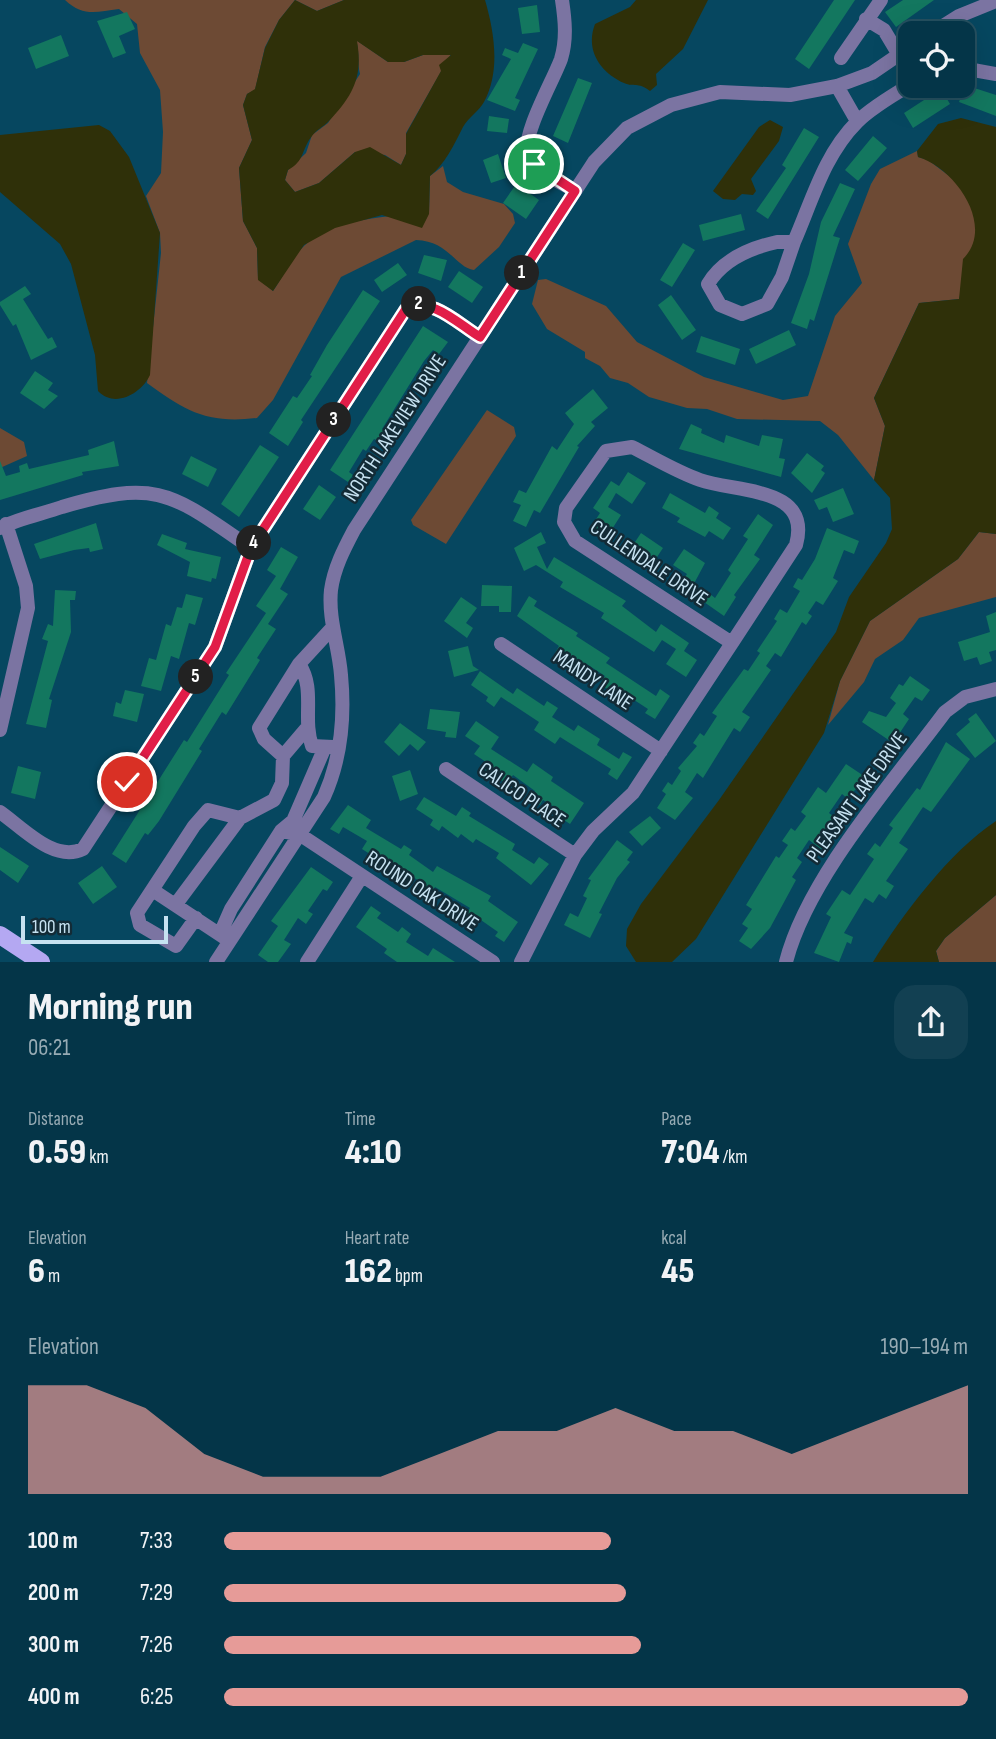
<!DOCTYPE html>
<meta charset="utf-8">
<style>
body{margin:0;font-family:"Sofia Sans Condensed",sans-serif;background:#124052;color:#f1f3f6;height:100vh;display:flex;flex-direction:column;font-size:26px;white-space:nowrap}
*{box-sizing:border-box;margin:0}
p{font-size:23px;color:#97abb4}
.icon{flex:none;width:38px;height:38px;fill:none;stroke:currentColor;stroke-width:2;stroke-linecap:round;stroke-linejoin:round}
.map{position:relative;height:962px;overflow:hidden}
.drawer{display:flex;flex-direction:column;background:#043548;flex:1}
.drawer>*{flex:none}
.fabs{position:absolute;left:898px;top:21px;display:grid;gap:14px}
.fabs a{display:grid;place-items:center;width:77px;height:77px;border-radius:14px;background:#043548;box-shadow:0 7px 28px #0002,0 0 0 2px #255060;font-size:35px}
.scale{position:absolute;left:21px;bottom:18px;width:147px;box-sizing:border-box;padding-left:7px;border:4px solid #c6e2f1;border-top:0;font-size:19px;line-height:24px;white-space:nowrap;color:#c6e2f1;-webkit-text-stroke:5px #132b36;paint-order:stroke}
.pin{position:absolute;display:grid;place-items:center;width:60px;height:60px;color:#fff;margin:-30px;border:4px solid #fff;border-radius:50%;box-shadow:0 2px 7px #0007}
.km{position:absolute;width:35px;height:35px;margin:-18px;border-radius:50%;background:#222;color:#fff;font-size:19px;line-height:35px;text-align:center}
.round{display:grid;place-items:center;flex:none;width:74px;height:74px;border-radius:21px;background:#124052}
.summary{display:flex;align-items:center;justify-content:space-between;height:119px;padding:0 28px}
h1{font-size:38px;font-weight:800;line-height:52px}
.stats{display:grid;grid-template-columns:repeat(3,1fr);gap:10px;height:119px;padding:7px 28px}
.stats div{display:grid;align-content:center}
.stats b{font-size:35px;font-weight:800}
.stats small{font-size:19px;font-weight:400}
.stats p{font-size:19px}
.chart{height:196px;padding:14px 28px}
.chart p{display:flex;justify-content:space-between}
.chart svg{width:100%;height:126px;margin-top:7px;fill:#e69b98;opacity:.7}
ul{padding:0 28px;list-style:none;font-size:23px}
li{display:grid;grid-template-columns:112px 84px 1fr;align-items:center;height:52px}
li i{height:18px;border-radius:9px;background:#e69b98}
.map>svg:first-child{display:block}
.green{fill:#6d4a34}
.water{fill:#2f3009;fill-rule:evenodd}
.building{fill:#13775f}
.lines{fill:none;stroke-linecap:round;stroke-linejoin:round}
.minor{stroke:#7b74a2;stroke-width:14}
.major{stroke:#b4a8f2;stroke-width:18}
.route-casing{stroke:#fff;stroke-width:14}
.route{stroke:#e11d48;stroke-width:9}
.labels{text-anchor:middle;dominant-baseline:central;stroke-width:5;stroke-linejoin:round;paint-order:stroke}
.street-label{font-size:21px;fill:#c6e2f1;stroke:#132b36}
</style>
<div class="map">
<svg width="996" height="962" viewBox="0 0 996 962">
<rect width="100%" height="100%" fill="#064760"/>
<path class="green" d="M65 0H344L317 11 295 0 279 20 265 47 255 90 247 94 243 105 252 140 239 168 243 221 257 248 258 279 273 291C283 277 291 258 304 246 333 218 391 215 429 214L430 176 443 166 447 182 463 192 504 204 513 214 515 223 499 247 474 270C456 268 449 241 416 240L341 277 273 400 257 418C207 424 185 411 147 383L161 253 160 233 146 196 161 173 163 132 160 90 140 53 137 24 119 9C96 12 83 17 65 0Z
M356 40 388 62H404L423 55 451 54 406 133V154L401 165 385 155 355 152 319 183 295 192 285 180 288 170 306 153 312 135 328 123 360 74C357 62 360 53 356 40Z
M917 151 918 157 928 160 956 181 981 210 980 239 972 253 959 299 919 303 874 398 885 426 874 480 838 435 820 421 737 419 707 409 687 408 649 397 628 383 610 378 600 366 585 358V352L547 329 532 304 538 280 546 279 606 306 637 342 704 377 783 400 808 396 835 316 862 283 848 244 871 184 880 169Z
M487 410 514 427 516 436 446 544 413 525 411 520Z
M0 428 24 442 27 456 0 468Z
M979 532 996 534V597L919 618 903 640 875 659 864 682 828 725 840 681 870 621 958 559Z
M996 895V962H939L936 951 945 938Z"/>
<path class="water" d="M295 0 317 11 344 0H485C494 31 501 71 484 102 479 111 468 118 463 127 454 145 445 164 430 176L429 214 422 228 382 215 335 228 304 245 273 291 258 280 257 248 243 221 239 168 252 140 243 105 247 94 255 89 265 48 279 20ZM357 41 388 62H404L423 55H451L439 65 441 71 406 134V154L401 165 370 147 355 152 319 183 295 192 285 180 288 170C305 161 301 150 312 136 316 130 323 127 328 122 354 95 363 76 357 41Z
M636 0H708L683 49 656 74 657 85 650 91C637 81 635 88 624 83 600 72 585 50 595 24L630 7Z
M961 118 996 127V534L979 532 958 559 870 621 840 681 824 733 696 939 672 962H636L626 946 627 929 641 904 719 800 836 632 849 597 886 543 892 529 890 498 874 480 885 426 874 398 919 303 959 299 963 259C996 226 955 168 918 157L917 151 938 124Z
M770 120 783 127 779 141 751 179 756 191 753 195 742 194 735 200 723 199 713 191 759 127Z
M99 125 110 131 129 157 160 233 150 375C142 393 115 409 98 391L95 355 71 264 60 244 0 192V135Z
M996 821V895L945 938 936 951 939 962H873C903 914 949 852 996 821Z"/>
<path class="building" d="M834 0H855L809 69 795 59Z
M903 0H934L896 27 885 12Z
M537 5 540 32 522 34 518 8Z
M127 12 135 29 119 36 126 53 113 58 97 21Z
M61 35 69 56 36 69 28 48Z
M523 43 538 49 515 98 520 100 515 111 487 100 511 59 502 55 505 48 518 53Z
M578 78 592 83 568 143 553 136Z
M965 85 996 95V116L959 102Z
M941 89 950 104 913 128 904 113Z
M489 116 509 119 507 133 487 131Z
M804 128 819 137 768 219 756 211 786 168 782 165Z
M873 136 887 148 858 181 845 170Z
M498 154 506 178 491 183 483 160Z
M519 180 528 186 525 190 539 200 526 219 503 203Z
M840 183 855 189 833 236 840 238 814 321 810 319 807 329 791 323 809 274 821 222Z
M741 214 745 230 703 241 699 225Z
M683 243 695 250 672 287 660 280Z
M424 255 447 260 441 281 418 273Z
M398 263 407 275 382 292 374 280Z
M459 271 483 287 472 303 448 287Z
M25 286 31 294 23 299 48 339 52 337 57 347 31 360 16 324 13 326 0 305V302Z
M363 290 380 301 301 420 303 422 288 446 269 433 293 396 297 398 312 376 310 375 327 345Z
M671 295 696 330 682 340 658 305Z
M423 326 448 342 439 354 433 350 424 361 382 429 385 431 378 441 374 439 366 451 363 449 349 472 353 475 348 482 330 470Z
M789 330 796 345 756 364 749 349Z
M701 336 740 349 735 365 696 352Z
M35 371 53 383 48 390 58 396 44 409 20 393Z
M593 389 608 408 591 422 595 426 577 446 579 447 540 513 534 510 526 527 513 521 521 505 513 502 519 490 526 493 552 446 557 450 574 424 565 413Z
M691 424 702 429 701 433 724 443 726 435 759 446 762 435 783 439 779 458 785 459 781 477 679 449Z
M114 441 119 466 82 472 83 475 0 500V461L6 476 20 472 19 466 27 463 29 469 89 455 88 450Z
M260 445 279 457 239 517 221 504Z
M807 453 824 466 821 470 825 473 812 493 791 473Z
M191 456 217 469 208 487 182 474Z
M628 472 646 483 632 504 616 493 608 507 621 515 607 537 591 527 600 513 593 508 611 481 619 486Z
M319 485 336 497 320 520 303 509Z
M843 488 854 514 833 522 827 507 819 510 814 500Z
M670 493 705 513 709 506 719 513 716 518 731 528 723 540 709 531 705 537 677 522 680 518 662 508Z
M758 514 773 525 754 555 760 559 734 595 736 597 724 616 704 602 710 594 715 598 731 573 728 570 748 539 743 536Z
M96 523 103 549 90 552 89 548 74 550 40 559 34 544Z
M827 528 859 541 854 554 844 550 833 578 838 581 823 605 816 601 808 613 812 616 806 625 802 622 781 657 775 653 766 666 771 670 742 712 750 717 740 732 734 728 703 778 697 773 685 792 693 798 675 820 657 808 666 794 662 791 668 782 672 785 681 771 678 768 697 746 693 743 700 733 704 736 717 716 712 713 730 688 744 669 748 671 760 653 757 651 777 621 774 619 780 609 787 613 800 591 793 587 798 578 802 580 815 559Z
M541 532 546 543 537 547 547 569 554 557 626 601 622 606 656 632 661 624 689 643 684 651 697 660 686 677 666 664 676 649 662 640 654 652 601 618 604 613 560 587 563 582 536 565 524 571 514 548Z
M641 533 663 548 651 566 629 551Z
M162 534 187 543 185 549 221 557 216 579 212 578 211 582 187 576 190 562 157 545Z
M281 547 298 557 280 589 288 594 268 624 276 629 257 658 260 660 226 715 222 712 199 749 202 751 159 821 148 835 145 833 126 863 112 854 184 740 187 742 229 675 226 673 266 613 256 606 276 576 267 570Z
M684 549 705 563 690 591 680 584 687 574 673 565Z
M482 585 512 586 511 612H499V606H481Z
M55 590 76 591 75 600H70L71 632 49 699 52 700 46 728 26 724 48 641 42 639 48 624 53 626Z
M186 594 203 598 195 625 189 623 179 659 171 656 161 691 141 686 149 658 156 660 166 624 171 626 177 607 182 608Z
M529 596 537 601 534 606 578 633 576 636 610 658 606 663 656 696 660 689 670 696 655 719 645 713 648 709 625 694 622 699 600 684 605 676 585 663 580 671 570 664 555 653 559 646 517 616Z
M461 597 477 608 466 623 473 628 467 638 444 621Z
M996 612V650L989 652 992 661 980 665 977 657 964 661 958 642 990 632 986 616Z
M468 646 473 666 479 670 454 677 448 651Z
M480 671 513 694 517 688 544 706 547 701 558 708 552 717 574 731 578 725 600 739 597 745 619 759 623 752 632 757 617 780 608 774 611 769 560 737 555 744 534 730 539 722 501 697 494 707 486 701 488 697 471 685Z
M910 676 930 690 922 701 915 697 903 714 909 719 893 743 862 722 869 711 886 717 896 703 890 698 899 684 903 686Z
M125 690 144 694 137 722 113 716 116 702 121 704Z
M430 709 460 712 456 738 445 737 446 732 427 729Z
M976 713 996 741 975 758 956 734 970 722 968 719Z
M476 721 499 737 491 749 527 772 533 763 553 777 551 781 584 803 570 824 561 818 564 813 543 800 540 805 530 799 535 791 513 775 507 784 485 770 489 764 474 754 480 746 465 736Z
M400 723 426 742 418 751 410 744 399 756 384 742Z
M946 742 970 759 931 812 923 807 899 843 908 849 886 881 894 886 886 899 879 894 873 903 865 898 844 933 853 937 851 944 847 942 839 962 814 953 831 917 826 914 842 890 850 895 874 859 867 854 875 843 880 847 893 828 889 825 917 788 920 790Z
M846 764 867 778 847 798 842 794 829 813 837 819 821 849 809 840 797 858 802 862 792 877 796 880 770 928 751 949 739 941 748 928 742 924 752 909 746 905 776 856 779 858 788 845 782 841 791 828 795 831 806 816 801 812 818 787 826 793Z
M18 766 41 772 35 799 11 793Z
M410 770 418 794 400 801 392 776Z
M424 797 456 816 462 807 471 813 469 816 515 844 512 850 534 864 539 857 549 864 531 885 496 858 499 853 476 839 473 843 461 834 458 838 442 826 439 831 430 825 433 820 416 809Z
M348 805 371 820 366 828 401 849 404 845 412 850 409 855 433 872 437 866 491 896 488 901 518 922 504 942 495 936 498 932 478 918 474 923 464 917 470 908 435 887 430 894 419 887 422 883 386 859 384 863 362 849 367 841 343 827 339 834 330 829Z
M650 816 661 828 642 846 629 832Z
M617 840 633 852 627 860 630 862 617 878 599 913 602 914 590 938 564 925 570 913 578 917 587 898 583 896 591 880 588 879Z
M0 847 29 866 18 883 0 870Z
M102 866 117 887 93 904 78 883Z
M311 867 333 882 327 891 323 889 308 911 313 914 306 924 298 918 284 940 291 944 278 962H268L258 955 278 926 271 921Z
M371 906 381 913 377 918 398 932 402 927 411 934 406 942 428 956 433 948 455 962H397L384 953 387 949 356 927Z"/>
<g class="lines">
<path class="minor" d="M562 0C565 20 567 39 561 59 554 79 521 136 528 155 534 171 561 182 575 191
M866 19 884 30 899 55
M932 33 959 16 996 1
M841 58 881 0
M962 68 996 74
M837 86 857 121
M777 242H794L782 277 767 304 742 314 720 305 708 284C723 259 750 248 777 242Z
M794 242C812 201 824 155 857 122 871 108 893 95 910 85
M632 447C654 458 677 472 700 480 737 493 812 486 796 545L732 643 575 541 564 522 566 508 606 451Z
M0 528C19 518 42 514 62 507 159 478 172 494 251 548
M501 644 661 751
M299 664C316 689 302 718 312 746L333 747
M0 730 28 608 26 586 6 524
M283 756 264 739 259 728 299 664 333 627
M446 769 575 855
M0 812C23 828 54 863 83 849L215 647 251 548 406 309C432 296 458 324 480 337
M281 831 299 834 493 962
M154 891 225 938
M176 904 240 818 274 800 282 783 283 756 306 729
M196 918 176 946 140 925 137 913 194 826 208 810 240 818
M220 934 231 909 281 831 293 821 325 747
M216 962 324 797C341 759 345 717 341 675 339 647 328 619 331 590 334 568 344 549 354 530L594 162 627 128 671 105 720 92 790 95 837 86 872 73 910 47
M307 962 362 876
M521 962 575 855 593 831 633 793 732 643
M786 962C807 879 893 782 945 712L965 697 996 689"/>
<path class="major" d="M0 935 41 962"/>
</g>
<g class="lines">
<defs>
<path id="route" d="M127 782 215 647 251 548 406 309C432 296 458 324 480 337L575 191 534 164"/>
</defs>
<use href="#route" class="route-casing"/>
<use href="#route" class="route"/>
</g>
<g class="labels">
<g class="street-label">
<text transform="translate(395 428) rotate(-57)">NORTH LAKEVIEW DRIVE</text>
<text transform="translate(649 563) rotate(34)">CULLENDALE DRIVE</text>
<text transform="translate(593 680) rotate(34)">MANDY LANE</text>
<text transform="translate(522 795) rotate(34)">CALICO PLACE</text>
<text transform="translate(857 797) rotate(-54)">PLEASANT LAKE DRIVE</text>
<text transform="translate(422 891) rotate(33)">ROUND OAK DRIVE</text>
</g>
</g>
</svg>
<div class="fabs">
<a><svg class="icon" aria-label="locate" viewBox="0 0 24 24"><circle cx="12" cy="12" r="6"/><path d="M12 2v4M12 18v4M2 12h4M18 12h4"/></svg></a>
</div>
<div class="scale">100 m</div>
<div class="pin" style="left:534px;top:164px;background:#1e9e55"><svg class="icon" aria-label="arrive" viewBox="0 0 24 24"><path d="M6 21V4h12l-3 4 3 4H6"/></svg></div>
<div class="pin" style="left:127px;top:782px;background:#d93025"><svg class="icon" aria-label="check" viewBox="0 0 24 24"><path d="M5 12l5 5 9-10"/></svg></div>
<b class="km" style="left:522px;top:273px">1</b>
<b class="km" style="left:419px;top:304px">2</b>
<b class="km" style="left:334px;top:420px">3</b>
<b class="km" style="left:254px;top:543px">4</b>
<b class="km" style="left:196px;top:677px">5</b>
</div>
<section class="drawer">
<div class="summary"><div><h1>Morning run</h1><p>06:21</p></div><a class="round"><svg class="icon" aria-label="share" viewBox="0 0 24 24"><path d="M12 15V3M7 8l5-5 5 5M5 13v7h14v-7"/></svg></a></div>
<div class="stats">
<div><p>Distance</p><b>0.59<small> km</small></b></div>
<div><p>Time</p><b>4:10</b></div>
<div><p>Pace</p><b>7:04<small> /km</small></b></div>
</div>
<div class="stats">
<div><p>Elevation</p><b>6<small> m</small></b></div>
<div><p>Heart rate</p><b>162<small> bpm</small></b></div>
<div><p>kcal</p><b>45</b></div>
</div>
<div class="chart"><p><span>Elevation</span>190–194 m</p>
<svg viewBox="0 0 160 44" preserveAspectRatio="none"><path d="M0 44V6L10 6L20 14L30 30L40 38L50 38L60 38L70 30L80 22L90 22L100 14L110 22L120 22L130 30L140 22L150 14L160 6V44z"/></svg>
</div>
<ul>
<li><b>100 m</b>7:33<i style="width:52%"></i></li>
<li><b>200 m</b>7:29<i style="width:54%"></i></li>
<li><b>300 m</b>7:26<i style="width:56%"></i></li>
<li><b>400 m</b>6:25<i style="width:100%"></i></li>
</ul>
</section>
